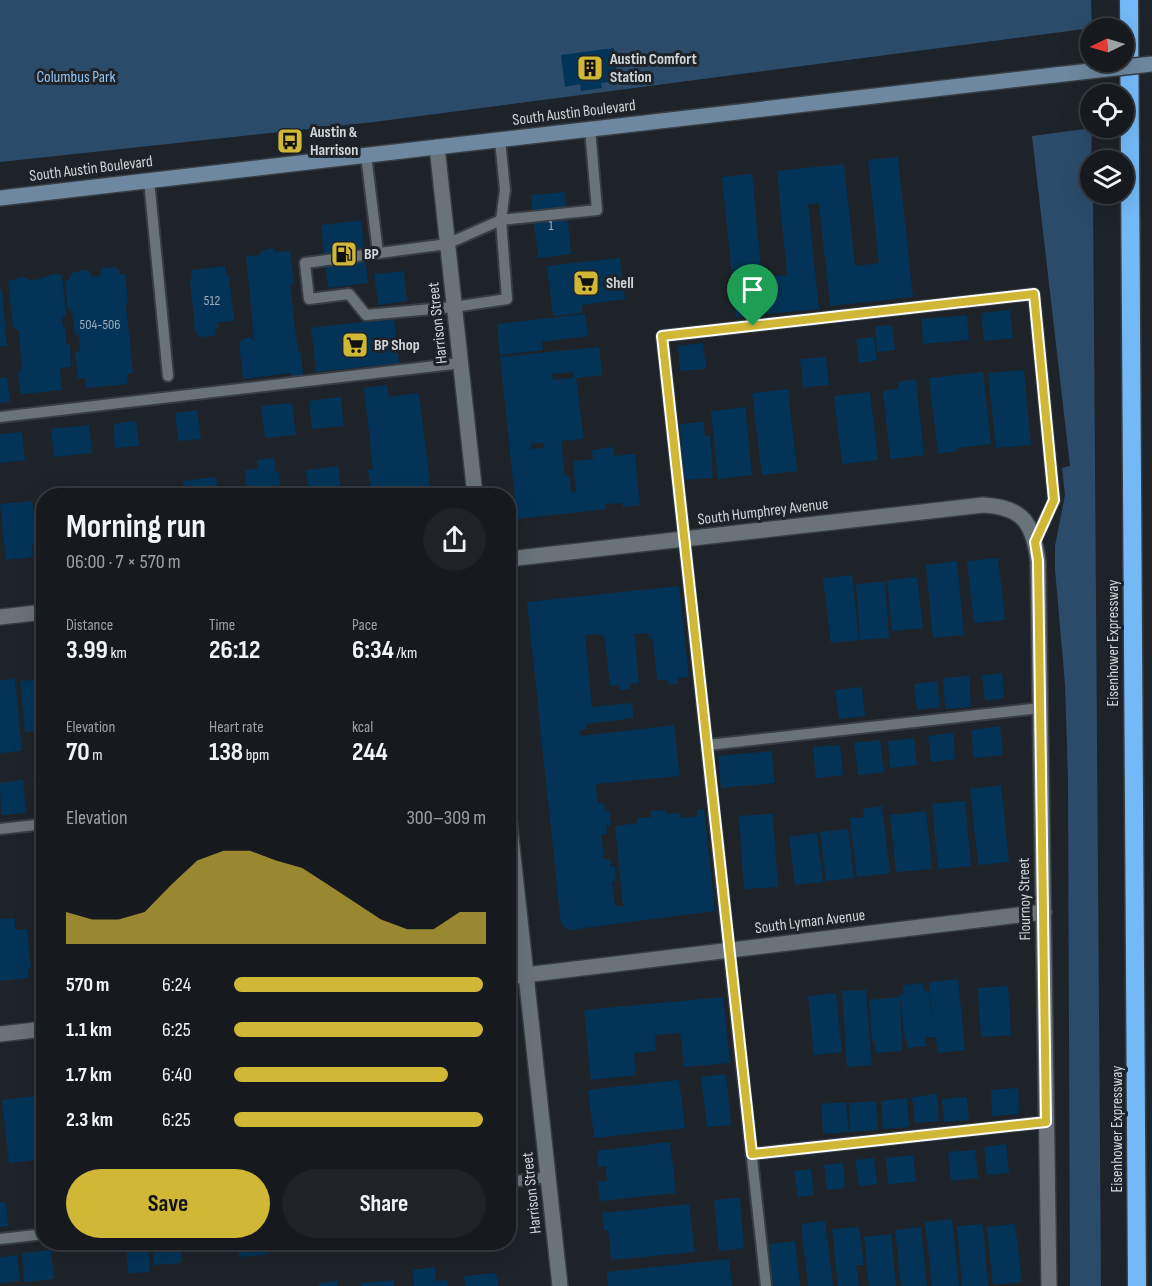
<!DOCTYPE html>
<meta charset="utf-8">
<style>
body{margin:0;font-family:"Sofia Sans Condensed",sans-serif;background:#1f2328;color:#f1f3f6;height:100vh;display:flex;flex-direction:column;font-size:22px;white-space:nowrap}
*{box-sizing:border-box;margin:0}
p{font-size:20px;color:#9ea1a4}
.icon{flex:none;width:33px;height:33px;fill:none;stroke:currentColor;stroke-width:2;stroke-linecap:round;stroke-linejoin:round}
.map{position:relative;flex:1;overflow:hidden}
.sheet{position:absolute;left:36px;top:488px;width:480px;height:762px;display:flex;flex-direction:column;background:#161a1f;border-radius:24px;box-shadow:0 6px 24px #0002,0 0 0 2px #35383d}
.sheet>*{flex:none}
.needle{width:39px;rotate:265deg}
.fabs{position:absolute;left:1080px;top:18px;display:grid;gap:12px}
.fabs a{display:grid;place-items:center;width:54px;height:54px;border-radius:50%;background:#161a1f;box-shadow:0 6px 24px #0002,0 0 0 2px #35383d;font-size:30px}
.pin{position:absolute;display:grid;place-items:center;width:51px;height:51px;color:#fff;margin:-62px -26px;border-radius:50% 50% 50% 0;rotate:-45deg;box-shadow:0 0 6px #0007}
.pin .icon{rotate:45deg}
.round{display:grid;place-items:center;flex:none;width:63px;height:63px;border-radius:32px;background:#1f2328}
.summary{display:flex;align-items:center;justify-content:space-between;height:102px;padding:0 30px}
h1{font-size:33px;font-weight:700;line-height:45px}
.stats{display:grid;grid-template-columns:repeat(3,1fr);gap:9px;height:102px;padding:6px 30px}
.stats div{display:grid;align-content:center}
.stats b{font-size:26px;font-weight:700}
.stats small{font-size:16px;font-weight:400}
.stats p{font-size:16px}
.chart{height:168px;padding:12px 30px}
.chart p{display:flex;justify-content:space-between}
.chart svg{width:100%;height:108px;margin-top:6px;fill:#d1b736;opacity:.7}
.primary-button{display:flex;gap:12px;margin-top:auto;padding:12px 30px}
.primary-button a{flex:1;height:69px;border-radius:36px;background:#d1b736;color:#111;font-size:24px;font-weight:700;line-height:69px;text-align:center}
.primary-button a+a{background:#1f2328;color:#f1f3f6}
ul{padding:0 30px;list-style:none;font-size:20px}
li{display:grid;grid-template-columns:96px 72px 1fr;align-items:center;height:45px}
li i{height:15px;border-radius:8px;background:#d1b736}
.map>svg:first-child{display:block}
.green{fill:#2a4c6a}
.building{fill:#033458;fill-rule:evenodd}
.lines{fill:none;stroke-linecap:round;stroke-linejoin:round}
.lane-casing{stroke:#373d42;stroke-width:14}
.street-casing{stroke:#373d42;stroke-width:18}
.secondary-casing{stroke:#373d42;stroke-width:18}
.highway-casing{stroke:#373d42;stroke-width:21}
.lane{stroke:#6b737a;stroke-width:10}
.street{stroke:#6b737a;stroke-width:15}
.secondary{stroke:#6d88a0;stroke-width:15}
.highway{stroke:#73b9f8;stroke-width:18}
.secondary-bridge-casing{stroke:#373d42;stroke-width:18;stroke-linecap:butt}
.secondary-bridge{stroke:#6d88a0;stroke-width:15}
.route-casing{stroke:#fff;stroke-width:12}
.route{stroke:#d1b736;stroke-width:8}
.labels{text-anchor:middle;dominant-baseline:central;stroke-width:6;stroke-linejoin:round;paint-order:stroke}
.number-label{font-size:14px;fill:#9dadb9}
.poi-label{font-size:16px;font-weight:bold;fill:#d0d5d9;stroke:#1d2329;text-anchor:start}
.park-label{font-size:16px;fill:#90c4f5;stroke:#1d2329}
.street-label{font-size:16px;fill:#d0d5d9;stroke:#1d2329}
</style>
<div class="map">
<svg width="1152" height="1286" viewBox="0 0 1152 1286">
<rect width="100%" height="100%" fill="#1d2329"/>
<path class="green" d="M0 0H1091L1092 28 374 122 0 162Z
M1092 128 1090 194H1093L1101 1286H1070L1068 779 1065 684 1055 569V546L1065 495 1062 468 1070 466 1032 136Z"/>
<path class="building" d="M614 48 618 81 601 83 602 88 581 91 580 84 565 87 561 55Z
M898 157 913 297 830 306 819 203 808 204 819 309 736 317 722 177 752 174 762 277 787 275 777 171 844 164 855 266 879 263 868 160Z
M565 192 571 254 538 258 531 195Z
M361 220 368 283 328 288 321 225Z
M272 248 276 252 290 251 294 284H290L298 352 301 351 303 375 291 377 290 373 243 379 239 343 243 339 250 337 254 341 246 256 259 255 264 250Z
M620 258 625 299 582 305V313L553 316 547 266Z
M225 266 226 275H229L234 321 218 322V329L215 330 216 336 198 337 197 331 195 332 190 279H192L191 270Z
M116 267 120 271V274H125L128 301 126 307 133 373 127 374 128 384 86 388 85 378H78L75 352 80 351 79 335H75L72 312 67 307 66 280H70V276L74 272 87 270 90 273 91 277 99 276 102 268Z
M404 271 407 301 378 305 374 274Z
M53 274 62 275 66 314 62 319 63 327H65L66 344 70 343 71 367 60 368 62 390 21 394 18 372 22 370 19 331 13 327 8 281 23 277 30 280 40 279Z
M0 289H2L7 346H0Z
M1010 310 1013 338 984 341 981 313Z
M585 314 588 336 542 342 543 350 500 355 497 324Z
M967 315 969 340 923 344 921 319Z
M394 318 399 363 316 372 311 328Z
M892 325 895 350 877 352 875 326Z
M874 337 877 360 859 363 856 339Z
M703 343 706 369 680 371 678 346Z
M599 347 602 375 576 378 584 439 561 441 565 477 570 476 571 493 576 492 573 461 593 459 592 450 613 447 614 456 635 454 640 505 623 507 622 503 605 504 606 509 517 519 500 357ZM573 372 574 378 553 380 552 374ZM543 443 544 448 531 449V444Z
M826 357 829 385 803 388 800 359Z
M1024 370 1031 445 996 448 988 373Z
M983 372 991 444 957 448V451L938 454 929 378Z
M7 377 10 402 0 403V378Z
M916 379 924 455 890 459 883 391 898 389V382Z
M387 385 389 397 419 393 431 492 422 493V495H371L368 470 373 469 364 388Z
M788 389 797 471 762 475 752 393Z
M870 392 878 460 842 464 834 396Z
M341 397 344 426 312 429 309 401Z
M292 403 296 435 265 438 261 406Z
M745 407 752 475 718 479 711 411Z
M197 410 201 439 178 441 175 413Z
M136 421 139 446 115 448 113 424Z
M703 422 705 436H710L713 478 684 480 680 424Z
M89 425 92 453 54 457 51 429Z
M22 432 25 460 0 463V434Z
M274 458 276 473 279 472 281 495H246L245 470 257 469V460Z
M338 466 342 495H309L306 470Z
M216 477 218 495H184L183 481Z
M32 501 37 545 32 546 33 557 6 560 0 504Z
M998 558 1005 620 974 623 967 561Z
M957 561 964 635 933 638 926 565Z
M852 575 859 640 831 643 823 578Z
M917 577 923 628 892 631 887 580Z
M885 582 889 638 860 640 856 584Z
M679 586 689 677 678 678V684L669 685 668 680H657L653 639H649L648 633 634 634 639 683 630 684V689L620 690V685L610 686 605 638 597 634 585 635 592 707 632 703 634 718 586 724 587 729 580 730 581 736 674 725 680 776 596 784 598 803H604L605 811H609L611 825 606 826 607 834H601L604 859H610L611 867 615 866 616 881H612L615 906H623L615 826 638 823V818L651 817V811L665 810 666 814 680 813 681 818 697 816V810L704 809 715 911 569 930 561 924 527 602Z
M1002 673 1004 698 985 701 982 675Z
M969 676 971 707 945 709 943 678Z
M15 679 22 751 0 753V680Z
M44 679V730L25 732 20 681Z
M937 681 940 707 917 710 914 684Z
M862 687 865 716 839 719 835 690Z
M1000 726 1003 755 974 758 971 730Z
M953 733 955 759 931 762 928 736Z
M914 738 917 765 890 768 888 741Z
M880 740 884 772 858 775 854 743Z
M840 745 843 775 816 778 813 747Z
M772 751 775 783 721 788 718 756Z
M44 779V810L36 811 33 780Z
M23 780 26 813 1 815 0 783Z
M1001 785 1009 862 978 865 970 789Z
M965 801 971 866 938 869 932 804Z
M882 806 890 873 857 877 850 818 864 817 863 809Z
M926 811 932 869 896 872 890 815Z
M773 814 778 887 744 889 739 816Z
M848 829 854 878 826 881 820 832Z
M817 833 823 882 795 885 789 837Z
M37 842H44V868L40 869Z
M14 918 16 930 27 929 31 968H28L29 978 0 981V919Z
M958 979 965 1050 938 1053 935 1037H925L926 1046 908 1048 907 1041H905L900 994H904L903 985 923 983 924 991H929L933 1031 929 982Z
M1008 986 1011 1035 981 1037 978 988Z
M866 990 872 1065 847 1067 842 991Z
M836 993 842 1052 814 1055 808 996Z
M723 997 730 1063 684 1067 680 1033 655 1035 656 1051 634 1053 636 1075 591 1080 584 1010Z
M900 997 902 1051 876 1053 875 1041H872L869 1000Z
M726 1074 731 1125 707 1127 701 1077Z
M679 1080 685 1128 594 1138 588 1090Z
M1018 1088 1019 1114 992 1116 991 1090Z
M937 1094 939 1121 915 1123 912 1097Z
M36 1096 43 1160 9 1163 2 1100Z
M967 1097 969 1120 944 1122 942 1099Z
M907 1098 909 1127 883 1129 881 1101Z
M876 1101 878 1130 850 1132 849 1103Z
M846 1102 849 1132 823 1134 821 1104Z
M670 1142 676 1193 600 1201 598 1182 607 1181 606 1166 598 1167 597 1151Z
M1006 1144 1009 1173 987 1175 984 1147Z
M975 1150 978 1178 951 1181 948 1152Z
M913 1155 916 1182 888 1184 886 1158Z
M874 1158 877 1184 859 1186 855 1160Z
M843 1163 845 1188 827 1190 824 1165Z
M811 1169 814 1195 798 1197 794 1171Z
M740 1198 744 1248 719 1251 714 1200Z
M0 1202H6L8 1226 0 1227Z
M689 1204 695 1252 611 1260 608 1230 604 1231 602 1213Z
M952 1219 959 1286H932L925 1222Z
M825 1221 833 1286H808L801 1224Z
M983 1224 988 1286H962L957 1226Z
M1015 1224 1022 1282 993 1285 987 1227Z
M859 1227 864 1265H856L859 1286H838L832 1229Z
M921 1227 927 1286H901L895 1230Z
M891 1234 896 1286H869L864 1237Z
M795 1241 800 1286H773L769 1244Z
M126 1242H148L150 1272 128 1273Z
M152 1242H180L182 1263 154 1265Z
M238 1242H266L267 1254 239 1257Z
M278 1242H302L303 1249 279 1252Z
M308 1242H334L335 1248 309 1250Z
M51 1250 54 1279 24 1282 22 1253Z
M17 1255 20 1281 0 1283V1257Z
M729 1259 732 1286H608L607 1272Z
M435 1267 436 1281 447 1280 448 1286H414L413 1270Z
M496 1273 498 1286H465L464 1276Z
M394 1280V1286H362V1283Z
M337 1281V1286H319V1283Z"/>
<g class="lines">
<defs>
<path id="lane" d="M500 140 505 190 501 220 447 244 305 263 309 299 349 294 366 315 454 307 507 299 501 220 597 210 590 129
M366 155 378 253
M149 180 168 376
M0 417 461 363
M708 745 1040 708
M0 829 44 824
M752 1154 1046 1122
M508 1182 548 1177
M0 1239 44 1234
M766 1286 662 336 1034 294 1054 500 1035 541"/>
<path id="street" d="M437 147 475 495
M508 559 983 505C1023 507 1033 523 1038 561L1049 1286
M0 617 44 612
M508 810 560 1286
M508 977 1044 912
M0 1034 44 1029"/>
<path id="secondary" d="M0 198 1055 75"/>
<path id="highway" d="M1129 0 1137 1286"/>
</defs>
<use href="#lane" class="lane-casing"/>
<use href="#street" class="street-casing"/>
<use href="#secondary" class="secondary-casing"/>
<use href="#highway" class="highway-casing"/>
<use href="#lane" class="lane"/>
<use href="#street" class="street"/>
<use href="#secondary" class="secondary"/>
<use href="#highway" class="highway"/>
<defs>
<path id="secondary-bridge" d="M1055 75 1152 64"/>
</defs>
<use href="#secondary-bridge" class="secondary-bridge-casing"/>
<use href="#secondary-bridge" class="secondary-bridge"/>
</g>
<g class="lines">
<defs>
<path id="route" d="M1034 294 1054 500 1035 542 1038 561 1046 1122 752 1154 662 336Z"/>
</defs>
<use href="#route" class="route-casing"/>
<use href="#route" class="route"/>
</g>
<defs>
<symbol id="building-square" viewBox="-11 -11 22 22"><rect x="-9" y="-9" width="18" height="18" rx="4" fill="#d1b736" stroke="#1d2329"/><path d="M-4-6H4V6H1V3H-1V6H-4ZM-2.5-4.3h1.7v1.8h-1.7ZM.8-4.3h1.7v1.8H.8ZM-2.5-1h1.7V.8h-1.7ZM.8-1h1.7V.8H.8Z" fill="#111"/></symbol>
<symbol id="bus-square" viewBox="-11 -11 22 22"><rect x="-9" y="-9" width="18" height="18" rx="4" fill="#d1b736" stroke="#1d2329"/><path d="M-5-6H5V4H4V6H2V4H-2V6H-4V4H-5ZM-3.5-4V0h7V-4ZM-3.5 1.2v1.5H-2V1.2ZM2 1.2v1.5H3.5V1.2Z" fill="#111"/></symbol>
<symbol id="fuel-square" viewBox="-11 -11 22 22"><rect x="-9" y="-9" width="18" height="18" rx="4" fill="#d1b736" stroke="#1d2329"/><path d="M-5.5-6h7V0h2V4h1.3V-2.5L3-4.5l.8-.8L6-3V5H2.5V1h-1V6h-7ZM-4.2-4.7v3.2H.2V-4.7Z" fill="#111"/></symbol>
<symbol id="supermarket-square" viewBox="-11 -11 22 22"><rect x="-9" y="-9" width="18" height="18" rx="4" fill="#d1b736" stroke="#1d2329"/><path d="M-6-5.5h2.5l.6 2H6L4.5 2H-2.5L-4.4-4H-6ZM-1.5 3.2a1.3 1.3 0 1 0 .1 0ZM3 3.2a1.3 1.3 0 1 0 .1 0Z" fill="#111"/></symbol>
</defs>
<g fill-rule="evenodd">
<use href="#building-square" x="575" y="53" width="30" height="30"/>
<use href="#bus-square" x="275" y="126" width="30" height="30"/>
<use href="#fuel-square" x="329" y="239" width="30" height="30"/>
<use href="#supermarket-square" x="571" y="268" width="30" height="30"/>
<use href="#supermarket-square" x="340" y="330" width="30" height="30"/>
</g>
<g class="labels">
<g class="number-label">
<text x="551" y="225">1</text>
<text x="212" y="300">512</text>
<text x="100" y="324">504-506</text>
</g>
<g class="poi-label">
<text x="610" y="59">Austin Comfort<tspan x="610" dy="18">Station</tspan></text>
<text x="310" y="132">Austin &amp;<tspan x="310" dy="18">Harrison</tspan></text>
<text x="364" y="254">BP</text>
<text x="606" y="283">Shell</text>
<text x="374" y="345">BP Shop</text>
</g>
<g class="park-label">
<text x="76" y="77">Columbus Park</text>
</g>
<g class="street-label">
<text transform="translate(574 113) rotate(-7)">South Austin Boulevard</text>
<text transform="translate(91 169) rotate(-7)">South Austin Boulevard</text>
<text transform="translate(438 323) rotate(-96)">Harrison Street</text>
<text transform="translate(763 512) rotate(-7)">South Humphrey Avenue</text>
<text transform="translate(1113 643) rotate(-90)">Eisenhower Expressway</text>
<text transform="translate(1025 899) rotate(-91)">Flournoy Street</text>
<text transform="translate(810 922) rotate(-7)">South Lyman Avenue</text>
<text transform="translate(1117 1129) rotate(-90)">Eisenhower Expressway</text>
<text transform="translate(532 1193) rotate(-96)">Harrison Street</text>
</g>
</g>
</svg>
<div class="fabs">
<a><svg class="needle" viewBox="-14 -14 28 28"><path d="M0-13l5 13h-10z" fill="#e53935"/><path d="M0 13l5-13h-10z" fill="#9ea1a4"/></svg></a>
<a><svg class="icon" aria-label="locate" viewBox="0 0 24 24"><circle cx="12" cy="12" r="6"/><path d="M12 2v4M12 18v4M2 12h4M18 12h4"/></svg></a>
<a><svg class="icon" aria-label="layers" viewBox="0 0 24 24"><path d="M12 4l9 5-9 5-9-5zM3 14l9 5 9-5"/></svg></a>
</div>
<div class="pin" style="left:753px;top:326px;background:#1e9e55"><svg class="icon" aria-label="arrive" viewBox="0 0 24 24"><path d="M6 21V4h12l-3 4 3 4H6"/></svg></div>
<section class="sheet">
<div class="summary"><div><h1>Morning run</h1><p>06:00 · 7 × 570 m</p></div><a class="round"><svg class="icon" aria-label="share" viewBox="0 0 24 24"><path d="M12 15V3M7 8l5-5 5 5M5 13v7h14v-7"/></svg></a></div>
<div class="stats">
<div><p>Distance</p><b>3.99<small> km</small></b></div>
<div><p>Time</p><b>26:12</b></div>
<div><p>Pace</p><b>6:34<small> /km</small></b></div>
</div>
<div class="stats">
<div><p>Elevation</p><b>70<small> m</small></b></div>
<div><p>Heart rate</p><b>138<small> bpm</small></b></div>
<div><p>kcal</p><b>244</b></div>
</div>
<div class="chart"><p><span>Elevation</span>300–309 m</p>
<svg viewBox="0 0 160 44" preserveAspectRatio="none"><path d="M0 44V31L10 34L20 34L30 31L40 20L50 10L60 6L70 6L80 10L90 13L100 20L110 27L120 34L130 38L140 38L150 31L160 31V44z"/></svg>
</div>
<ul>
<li><b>570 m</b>6:24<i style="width:99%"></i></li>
<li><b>1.1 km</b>6:25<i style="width:99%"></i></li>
<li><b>1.7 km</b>6:40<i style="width:85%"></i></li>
<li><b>2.3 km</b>6:25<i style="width:99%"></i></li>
</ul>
<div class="primary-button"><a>Save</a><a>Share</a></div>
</section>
</div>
